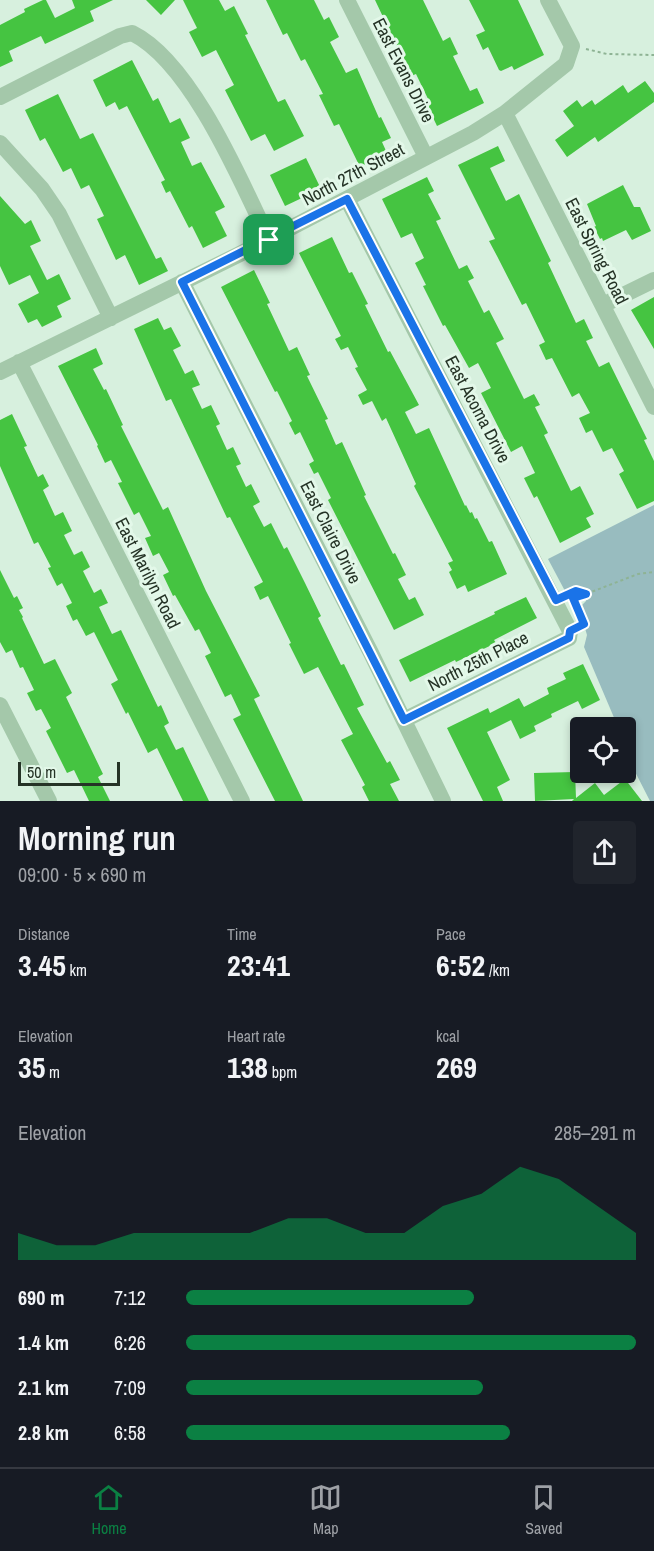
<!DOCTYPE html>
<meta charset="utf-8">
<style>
body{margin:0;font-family:"Archivo Narrow",sans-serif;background:#20242c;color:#f1f3f6;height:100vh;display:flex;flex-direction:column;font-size:22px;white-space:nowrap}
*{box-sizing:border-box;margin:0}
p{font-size:20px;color:#9ea1a6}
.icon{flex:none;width:33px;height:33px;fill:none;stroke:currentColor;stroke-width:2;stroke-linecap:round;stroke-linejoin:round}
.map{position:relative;height:801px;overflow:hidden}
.sheet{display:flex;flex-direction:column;background:#171b24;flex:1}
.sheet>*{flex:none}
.tools{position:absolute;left:570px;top:717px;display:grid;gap:12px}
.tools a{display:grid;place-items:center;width:66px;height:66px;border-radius:6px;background:#171b24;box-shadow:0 3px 9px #0003;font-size:30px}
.scale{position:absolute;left:18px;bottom:15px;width:102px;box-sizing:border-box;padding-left:6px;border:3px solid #253326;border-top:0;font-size:16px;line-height:21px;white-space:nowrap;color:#253326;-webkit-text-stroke:4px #e3f8e9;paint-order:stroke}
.pin{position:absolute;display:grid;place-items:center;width:51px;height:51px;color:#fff;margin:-26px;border-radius:12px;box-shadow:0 3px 9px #0006}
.round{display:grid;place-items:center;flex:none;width:63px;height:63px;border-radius:6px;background:#20242c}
.head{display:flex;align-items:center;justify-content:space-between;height:102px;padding:0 18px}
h1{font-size:33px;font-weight:800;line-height:45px}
.stats{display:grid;grid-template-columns:repeat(3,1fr);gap:9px;height:102px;padding:6px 18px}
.stats div{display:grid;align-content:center}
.stats b{font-size:30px;font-weight:800}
.stats small{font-size:16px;font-weight:400}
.stats p{font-size:16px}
.chart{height:168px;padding:12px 18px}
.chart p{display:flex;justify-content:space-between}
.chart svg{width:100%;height:108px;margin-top:6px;fill:#0b8043;opacity:.7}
ul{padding:0 18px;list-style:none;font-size:20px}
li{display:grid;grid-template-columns:96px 72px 1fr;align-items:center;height:45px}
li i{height:15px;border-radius:8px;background:#0b8043}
.dock{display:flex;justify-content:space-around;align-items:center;height:84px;border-top:2px solid #363941;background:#171b24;font-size:16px;color:#9ea1a6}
.dock a{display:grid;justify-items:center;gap:3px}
.dock .selected{color:#0b8043}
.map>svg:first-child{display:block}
.green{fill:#98bcbf}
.building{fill:#45c441}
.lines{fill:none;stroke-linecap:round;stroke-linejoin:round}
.path{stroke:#8eb394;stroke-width:2;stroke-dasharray:3 3;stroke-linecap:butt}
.minor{stroke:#a4c8aa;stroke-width:16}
.route-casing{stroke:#fff;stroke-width:12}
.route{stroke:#1a73e8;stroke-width:8}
.labels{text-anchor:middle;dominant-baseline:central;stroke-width:6;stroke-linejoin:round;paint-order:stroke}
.street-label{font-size:18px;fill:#253326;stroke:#e3f8e9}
</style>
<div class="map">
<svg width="654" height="801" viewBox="0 0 654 801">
<rect width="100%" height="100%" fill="#d7f0de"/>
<path class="green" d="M654 505V801H650L626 754V728L618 727 584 647 587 635 579 608 586 601 585 592 582 590 565 591 548 559Z"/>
<path class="building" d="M43 0H46L55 18 75 8 72 0H113L90 11 94 21 45 44 41 36 9 51 13 61 0 67V25L25 12 24 9Z
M146 0H175L161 15Z
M183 0H219L225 11 234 6 248 34 245 35 278 102 285 99 304 136 274 151 265 134 251 141 225 90 234 85 216 50 202 57 189 32 197 28Z
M266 0H314L324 20 329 17 339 37 330 42 346 73 357 68 379 118 381 117 391 138 382 142 387 153 360 167 339 124 334 126 319 95 323 94 305 59 301 61 287 33 283 35Z
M375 0H423L443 41 450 37 458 54 453 56 470 91 477 88 484 103 437 126 427 105 430 103 416 74 411 76Z
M469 0H518L544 55 514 70 512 66 501 71 499 70 488 47 483 50 476 35 485 31Z
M132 60 153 101 158 98 170 123 180 118 190 138 181 142 192 166 201 162 225 207 215 212 227 236 203 248 192 226 189 228 170 191 166 193 161 182 165 180 127 106 119 110 115 102 106 107 93 80Z
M645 81 654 93V102L598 142 595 137 567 157 555 140 574 126 563 111 577 100 582 107 592 100 595 105 623 85 628 93Z
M58 94 80 139 93 133 156 259 161 257 168 271 139 285 125 255 116 260 97 219 104 216 89 185 81 189 71 168 63 172 45 138 40 141 25 110Z
M498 146 505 161 490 168 506 201 519 194 551 261 548 263 576 323 584 319 593 338 586 341 599 367 609 362 647 439 644 440 654 461V501L637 509 619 474 624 471 612 448 603 452 592 430 586 433 579 418 590 413 579 393 572 397 552 358 546 360 539 345 545 342 526 303 522 305 497 256 489 241 495 239 458 165Z
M306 158 321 189 285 206 270 175Z
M427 177 434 191 428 194 441 219 436 221 459 269 467 265 474 278 468 281 484 313 489 310 504 339 496 343 524 399 534 394 540 405 535 407 548 433 544 435 571 491 580 486 594 514 586 518 591 527 560 543 537 496 534 498 524 478 535 473 522 446 511 452 481 393 491 388 478 363 469 368 445 325 443 326 423 286 426 285 415 263 424 258 412 233 401 238 382 199Z
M623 185 634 207H640L651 231 632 240 626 230 603 241 602 238 600 239 594 227 596 226 587 204Z
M0 196 25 224 31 220 41 241 30 246 47 280 59 274 71 299 57 306 62 317 42 327 37 319 28 323 18 304 39 293 30 275 9 285 0 266Z
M332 237 349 273 352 272 368 304 365 305 388 352 390 351 419 405 405 412 416 434 429 428 465 506 466 505 470 513 472 512 475 519 477 518 489 542 492 541 507 574 468 592 465 585 457 589 449 572 452 570 448 563 453 561 414 486 416 484 386 418 382 421 372 401 363 405 358 395 367 390 355 368 358 367 348 347 341 350 335 339 341 336 299 253Z
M254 270 270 303 267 304 289 351 297 347 310 375 307 376 328 419 325 420 336 445 342 442 366 495 364 496 393 554 395 553 406 575 398 579 409 600 415 597 424 615 394 630 328 500 331 498 318 472 314 474 309 464 314 461 300 432 295 435 289 423 292 421 277 391 275 392 221 287Z
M654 297V349L631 310Z
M158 318 164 330 171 327 181 346 173 350 185 374 193 370 200 385 192 388 202 409 211 405 220 424 216 426 227 450 233 447 241 464 236 466 246 487 251 484 260 502 253 506 264 527 271 523 284 549 287 547 305 583 321 616 318 618 341 665 344 664 364 705 357 708 387 763 390 761 400 780 390 784 399 801H369L362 787 365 785 341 740 353 734 318 667 304 674 289 644 291 643 268 596 260 600 254 587 263 582 230 517 227 518 171 399 166 401 134 329Z
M96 348 103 364 93 369 104 390 106 389 123 425 121 426 163 510 168 507 206 591 260 696 254 699 303 801H275L233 719 241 715 231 694 225 697 205 656 211 653 199 629 195 631 175 595 173 596 163 575 169 572 159 553 153 556 145 538 151 536 139 512 134 515 118 483 122 482 111 460 105 463 97 446 98 445 58 366Z
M12 414 27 446 24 447 38 477 43 474 49 486 43 490 55 516 63 512 72 531 64 535 74 555 82 551 90 567 83 571 94 593 101 589 108 603 99 607 112 634 121 630 158 707 161 705 169 723 164 726 176 750 183 747 209 801H183L157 748 148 753 128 712 126 714 111 684 118 680 94 632 86 636 77 619 73 621 66 606 72 603 62 583 57 586 48 568 51 567 38 542 34 544 0 466V420Z
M0 570 14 598 17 596 23 608 19 610 23 617 22 618 44 664 55 659 72 693 66 697 103 774 98 777 110 801H89L74 770 67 773 46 731 51 728 41 709 36 711 27 693 34 690 23 667 20 668 12 650 6 653 0 642Z
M526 597 537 618 494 640 496 643 456 662 455 660 410 682 399 660 495 614 494 612Z
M583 664 600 700 582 709 578 701 551 714 552 717 534 726 536 731 520 739 511 720 487 732 510 780 497 787 503 801H483L447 728 488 708 490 713 519 698 524 707 549 694 547 688 566 679 563 673Z
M575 772 576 798 595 783 604 795 625 779 642 801H572L574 799 535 801 534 773Z"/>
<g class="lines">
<path class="path" d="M586 49 607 54 654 55
M569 594 576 591 586 594
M579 613 573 599 638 574 654 572"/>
<path class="minor" d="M347 0 426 157
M0 97 120 36 132 33C191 62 241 181 269 240
M505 113 654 407
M0 143 42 189 59 214 111 318
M347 199 570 631 569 638 404 720
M182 282 371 653 443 801
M603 305 654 280
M19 362 242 801
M0 372 250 249 473 133 505 113 566 64 572 46 548 0
M0 705 49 801"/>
</g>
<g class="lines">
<defs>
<path id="route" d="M347 199 556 600 576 591 586 594 573 598 584 624 570 631 569 638 404 720 182 282Z"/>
</defs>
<use href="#route" class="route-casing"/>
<use href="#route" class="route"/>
</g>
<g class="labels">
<g class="street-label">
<text transform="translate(404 70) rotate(63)">East Evans Drive</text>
<text transform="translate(353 174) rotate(-28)">North 27th Street</text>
<text transform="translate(597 251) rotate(63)">East Spring Road</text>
<text transform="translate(478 409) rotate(62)">East Acoma Drive</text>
<text transform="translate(331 532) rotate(63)">East Claire Drive</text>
<text transform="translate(148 573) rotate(63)">East Marilyn Road</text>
<text transform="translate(478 661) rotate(-27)">North 25th Place</text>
</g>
</g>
</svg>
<div class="tools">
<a><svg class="icon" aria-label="locate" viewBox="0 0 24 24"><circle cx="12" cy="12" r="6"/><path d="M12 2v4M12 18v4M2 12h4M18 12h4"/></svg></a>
</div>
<div class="scale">50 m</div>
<div class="pin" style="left:269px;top:240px;background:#1e9e55"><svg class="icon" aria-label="arrive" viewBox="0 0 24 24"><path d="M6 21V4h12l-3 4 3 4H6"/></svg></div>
</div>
<section class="sheet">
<div class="head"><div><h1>Morning run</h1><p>09:00 · 5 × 690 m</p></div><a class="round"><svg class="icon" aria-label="share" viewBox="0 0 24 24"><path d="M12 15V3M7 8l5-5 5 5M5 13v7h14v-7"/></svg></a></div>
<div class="stats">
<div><p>Distance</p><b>3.45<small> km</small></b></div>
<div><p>Time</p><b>23:41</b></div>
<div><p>Pace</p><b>6:52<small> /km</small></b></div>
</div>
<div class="stats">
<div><p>Elevation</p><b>35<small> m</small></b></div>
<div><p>Heart rate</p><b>138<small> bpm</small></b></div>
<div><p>kcal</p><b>269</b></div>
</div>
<div class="chart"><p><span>Elevation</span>285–291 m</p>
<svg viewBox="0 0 160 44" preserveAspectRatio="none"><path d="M0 44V33L10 38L20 38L30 33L40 33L50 33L60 33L70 27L80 27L90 33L100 33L110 22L120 17L130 6L140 11L150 22L160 33V44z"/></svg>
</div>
<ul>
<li><b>690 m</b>7:12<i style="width:64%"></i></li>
<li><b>1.4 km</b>6:26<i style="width:100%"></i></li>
<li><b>2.1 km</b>7:09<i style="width:66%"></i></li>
<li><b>2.8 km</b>6:58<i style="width:72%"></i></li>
</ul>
</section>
<nav class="dock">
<a class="selected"><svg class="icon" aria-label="home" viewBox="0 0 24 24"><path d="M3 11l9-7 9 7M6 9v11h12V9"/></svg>Home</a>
<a><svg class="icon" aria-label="map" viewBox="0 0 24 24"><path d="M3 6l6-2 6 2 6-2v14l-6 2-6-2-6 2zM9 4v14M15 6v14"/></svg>Map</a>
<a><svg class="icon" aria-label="saved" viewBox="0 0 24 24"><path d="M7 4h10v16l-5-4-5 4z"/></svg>Saved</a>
</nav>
